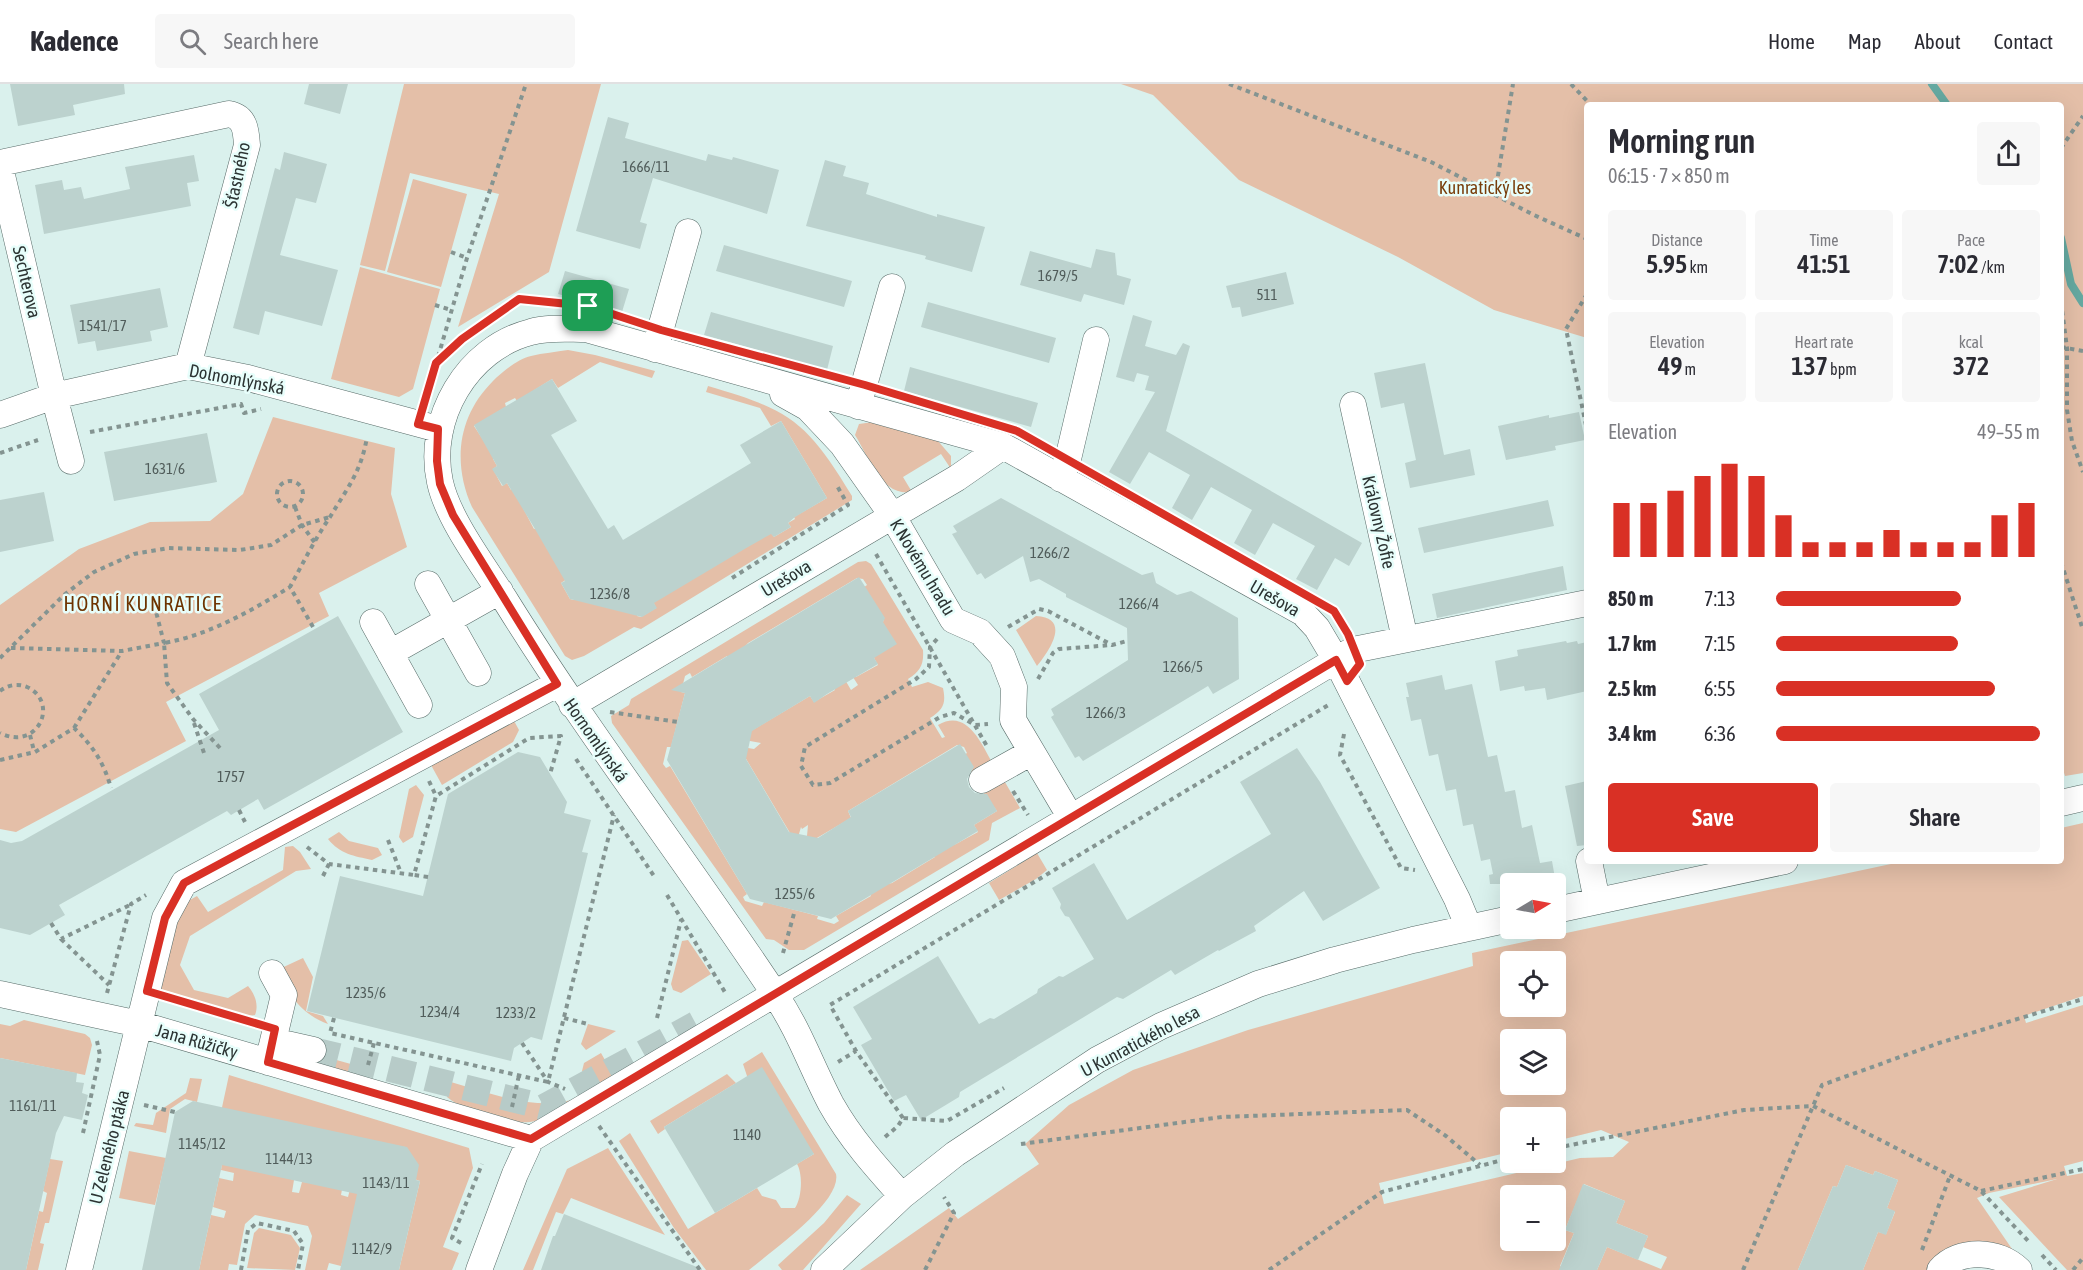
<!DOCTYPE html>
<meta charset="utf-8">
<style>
body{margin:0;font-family:"Asap Condensed",sans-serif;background:#f7f7f7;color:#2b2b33;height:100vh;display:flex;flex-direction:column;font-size:22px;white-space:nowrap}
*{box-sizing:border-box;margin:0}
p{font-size:20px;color:#7c7c81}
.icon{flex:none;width:33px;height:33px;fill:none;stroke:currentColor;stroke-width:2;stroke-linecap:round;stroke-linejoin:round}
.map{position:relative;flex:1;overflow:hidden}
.panel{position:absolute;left:1584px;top:18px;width:480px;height:762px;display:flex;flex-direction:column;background:#fff;border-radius:6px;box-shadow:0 6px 24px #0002}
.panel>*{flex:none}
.needle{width:39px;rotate:80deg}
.fabs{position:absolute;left:1500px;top:789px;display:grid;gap:12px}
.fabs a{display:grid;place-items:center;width:66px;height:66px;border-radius:6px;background:#fff;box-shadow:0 6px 24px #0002;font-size:30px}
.pin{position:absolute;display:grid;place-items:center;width:51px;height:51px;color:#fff;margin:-26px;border-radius:12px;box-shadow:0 3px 9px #0006}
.round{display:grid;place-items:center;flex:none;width:63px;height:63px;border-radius:6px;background:#f7f7f7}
.overview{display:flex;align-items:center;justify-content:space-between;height:102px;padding:0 24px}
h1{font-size:33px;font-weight:600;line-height:45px}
.metrics{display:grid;grid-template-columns:repeat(3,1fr);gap:9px;height:102px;padding:6px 24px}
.metrics div{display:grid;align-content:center;border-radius:6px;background:#f7f7f7;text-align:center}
.metrics b{font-size:26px;font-weight:600}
.metrics small{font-size:16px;font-weight:400}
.metrics p{font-size:16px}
.chart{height:168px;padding:12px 24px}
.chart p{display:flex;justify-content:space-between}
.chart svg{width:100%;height:108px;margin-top:6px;stroke:#d93025;stroke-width:6}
.action{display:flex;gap:12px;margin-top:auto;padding:12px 24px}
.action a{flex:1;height:69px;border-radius:6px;background:#d93025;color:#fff;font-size:24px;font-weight:600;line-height:69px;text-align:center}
.action a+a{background:#f7f7f7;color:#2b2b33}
ul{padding:0 24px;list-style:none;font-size:20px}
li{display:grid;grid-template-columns:96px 72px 1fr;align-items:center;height:45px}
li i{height:15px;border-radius:8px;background:#d93025}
header{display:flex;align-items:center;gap:36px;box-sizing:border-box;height:84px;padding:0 30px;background:#fff;border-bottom:2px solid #e1e1e2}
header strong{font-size:28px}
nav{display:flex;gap:33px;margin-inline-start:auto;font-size:21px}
.search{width:420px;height:54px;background:#f7f7f7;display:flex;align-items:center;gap:15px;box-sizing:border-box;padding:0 21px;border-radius:6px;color:#7c7c81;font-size:22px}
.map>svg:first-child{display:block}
.green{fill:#e4bfa8;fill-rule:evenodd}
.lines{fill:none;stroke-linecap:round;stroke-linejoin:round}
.stream{stroke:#65a9a1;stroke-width:8}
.building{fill:#bcd2ce}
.minor-tunnel{stroke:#b7cbc8;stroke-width:26;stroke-dasharray:26 13;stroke-linecap:butt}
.minor-casing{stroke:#576b68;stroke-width:27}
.path{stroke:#849491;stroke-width:4;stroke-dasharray:4.5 4.5;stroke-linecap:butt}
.minor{stroke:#fff;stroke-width:26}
.route-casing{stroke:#fff;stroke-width:12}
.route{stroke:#d93025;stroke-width:8}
.labels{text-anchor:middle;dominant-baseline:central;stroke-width:5;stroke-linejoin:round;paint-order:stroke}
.number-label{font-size:15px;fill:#505c5a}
.street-label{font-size:18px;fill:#2c3433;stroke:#e7fefb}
.park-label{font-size:18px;fill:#773c09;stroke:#e7fefb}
.neighbourhood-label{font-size:20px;letter-spacing:1.5px;fill:#6d3300;stroke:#e7fefb}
</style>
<header>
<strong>Kadence</strong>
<div class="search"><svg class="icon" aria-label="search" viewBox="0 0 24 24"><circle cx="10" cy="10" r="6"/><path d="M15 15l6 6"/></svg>Search here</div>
<nav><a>Home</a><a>Map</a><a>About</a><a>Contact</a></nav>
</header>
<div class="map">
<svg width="2083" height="1186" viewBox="0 0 2083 1186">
<rect width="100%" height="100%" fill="#daf1ed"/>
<path class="green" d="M404 0H601L549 188 458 243 499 110 410 89 385 187 360 181Z
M1121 0H2083V689L2065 692 2061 679V21H1587V254L1494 226 1398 173 1239 96 1153 11Z
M413 95 467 110 441 203 387 188Z
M360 183 440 205 413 305 399 313 331 295Z
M568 266 595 271 655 287 652 294 600 278 558 304 552 295 517 317 515 314 505 319 506 323 474 342 495 374 493 375 497 382 493 385 502 402 507 399 511 406 513 405 534 445 537 444 567 495 561 499 570 515 574 516 575 514 637 530V532L641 533 656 524 653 517 771 449 774 453 791 443 788 439 795 435 794 433 827 414 781 337 771 342 760 324 706 308 708 302C791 326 807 338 852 412V416L641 545 634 543 584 572 572 576 565 572 472 423C452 378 458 332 493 297 503 287 518 275 531 272 543 269 556 268 568 266Z
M273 333 395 364 391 410 407 463 319 509 329 532 166 618 186 657 16 748 0 745V521L79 465 150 438 210 437 243 410Z
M873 338 938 357 951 372V385L941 370 903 393 912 408C881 413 869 373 855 351L859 340Z
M866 477 871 480 923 566C924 581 920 587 908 595L912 603 928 598 943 604C946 619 944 625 930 634L942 654 945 653 938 641C967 624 981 659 993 680L971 690 964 671 967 669 964 663 957 661 848 727 851 734 810 758 807 752 808 741 802 745 801 743 799 750 793 754 742 668 748 664 754 665 761 659 750 657 746 650 810 612 814 618 835 606 833 601 844 594 851 606 858 601 851 590 856 593 878 581 874 574 884 534 863 504 867 501 863 495 857 494 748 559 731 578 727 572 692 593 690 589 685 592 681 608 685 609 671 663H667L663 680 666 684 670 682 747 810 743 813 745 817 762 822 764 818 818 832 817 835 834 840 839 837 836 832 871 812 868 805 892 799 935 773 933 768 956 760 978 748 974 741 997 727 983 708 1002 693 1020 724 992 739 989 756 804 866H789L774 856 766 855 612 639 611 632 629 621 631 615 858 478Z
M1036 532C1072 534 1049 567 1037 582L1016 546Z
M513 635 519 646 513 658 442 701 431 681Z
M416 701 424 711 413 753 403 759 399 753 409 705Z
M2083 739V912L2024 932 2026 939 2083 921V1077L2064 1082 2067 1092 2083 1089V1186H2067L1999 1113 2057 1095 1989 1109 1977 1114 2021 1178 1936 1186H1863L1878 1148 1886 1150 1895 1128 1887 1124 1898 1096 1875 1087 1873 1091 1846 1081 1837 1103 1833 1102 1798 1186H1597L1607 1163 1661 1185 1667 1173 1643 1163 1648 1152 1616 1139 1625 1117 1584 1100 1565 1146 1574 1149 1560 1182 1566 1186H860L949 1124 958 1135 1039 1080 1025 1060 1069 1021 1133 986 1248 946 1473 882 1472 869 1905 777H2061V744ZM1510 878H1556V922H1510ZM1510 956H1556V1000H1510ZM1510 1034H1556V1057L1601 1046 1629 1058 1613 1073 1580 1074 1384 1120 1379 1099 1510 1068ZM1510 1112H1556V1156H1510Z
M339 748 349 757 378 764 382 771 372 776C354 772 340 770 328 755Z
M293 762 300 768 311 785 296 787 190 852 180 881 194 906 228 914 248 902C255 910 259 921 255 931L248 932 154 903 181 821 197 812 208 828 283 786 285 763Z
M1037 769 1047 786 1036 795 999 816 989 799Z
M688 856 711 890 681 909 673 906 671 900 682 857Z
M303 874 313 893 306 927 323 932 328 940C299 929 291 911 275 887Z
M24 936 85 950 90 954 92 961 85 991 0 974V940L10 942Z
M588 940 616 947 586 966 581 960Z
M304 967 358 982 357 998 298 980Z
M762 968 836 1090C842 1118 770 1168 749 1186H706L674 1144 619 1057 630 1049 688 1145 757 1104 762 1112 776 1116 781 1124H795C802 1114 803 1090 797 1080L814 1070 747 992 743 980Z
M601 969 614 992 598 1002 589 997 582 987 584 979Z
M727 990 736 999 664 1043 665 1045 658 1050 650 1037Z
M229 991 469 1064 473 1084 443 1163 459 1169 452 1186H399L420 1097 221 1028Z
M190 994 202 995 197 1018 185 1015 170 1025 166 1049 134 1042 136 1039 153 1041 156 1029 186 1009Z
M447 997C484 1007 534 1027 571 1016 560 1023 547 1033 535 1037 514 1043 463 1027 447 1013Z
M608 1064 665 1151 571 1114 563 1130 556 1128 533 1186H523L567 1085Z
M129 1067 166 1074 155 1121 119 1114Z
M223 1074 294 1096 292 1108 299 1109 302 1098 343 1100 341 1111 348 1113 351 1101 364 1104 341 1182 329 1179 327 1186H305L312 1152 308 1142 255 1131 245 1140 237 1181 229 1180 228 1186H199L211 1131 224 1134 226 1127 213 1123 219 1094 233 1097 234 1089 221 1086Z
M50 1075 63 1077 49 1139H45L40 1159 44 1160 38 1186H26L39 1127 43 1128 47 1109 43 1107Z
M847 1111 861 1120 803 1186H782L778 1181 824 1139Z
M259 1144 291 1151 300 1164 295 1186 247 1184 254 1149Z"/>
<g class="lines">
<path class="stream" d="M1932 0 1947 21
M2061 154 2071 200 2083 219"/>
</g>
<path class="building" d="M10 0H124L125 10 73 21 75 31 18 42Z
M309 0H348L340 30 304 20Z
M608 33 629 39 625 54 706 77 708 70 732 76 733 73 779 86 767 130 653 94 640 138 647 140 640 165 576 147Z
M284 68 327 80 316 119 296 114 280 171 338 186 322 242 265 227 259 251 233 244 275 84 280 86Z
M194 71 199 97 187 99 191 122 44 150 35 101 62 96 64 106 81 103 84 115 130 105 125 83Z
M825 76 846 82 843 92 869 99 866 110 937 133V130L985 143 972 188 925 175 926 172 806 142Z
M724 161 852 197 844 223 716 187Z
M1096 165 1115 169 1117 191 1131 195 1124 221 1084 210 1081 218 1020 201 1030 167 1091 184Z
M565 187 629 205 622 228 558 210Z
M1286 188 1294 220 1242 233 1240 223 1232 224 1226 202Z
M160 204 168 243 150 247 152 257 97 267 95 257 78 260 70 221Z
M928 218 1056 254 1049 279 921 243Z
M711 228 833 262 827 286 704 251Z
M1133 231 1152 237 1145 262 1176 271 1183 259 1190 262 1166 347 1362 459 1349 482 1335 474 1317 506 1296 495 1315 462 1273 439 1255 471 1234 459 1252 426 1211 403 1192 436 1172 424 1190 391 1149 368 1130 400 1109 388 1155 308 1145 306 1149 292 1137 289 1134 298 1116 293Z
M1425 279 1444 371 1470 365 1475 391 1410 404 1405 379 1416 376 1404 319 1381 324 1374 289Z
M910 283 1038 319 1031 343 904 307Z
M552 295 577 337 551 351 608 445 614 441 623 456 751 379 740 361 781 337 827 414 795 433 788 439 791 443 774 453 771 450 748 463 654 519 657 524 642 533 570 515 561 499 565 497 535 445 507 399 503 402 492 385 497 382 474 341Z
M1579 328 1585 356 1555 362 1556 366 1506 376 1498 342 1549 331V334Z
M207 349 217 398 114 417 104 368Z
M44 408 54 457 0 468V416Z
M1001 414 1142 491 1153 488 1156 499 1177 511 1191 507 1238 534 1239 595 1213 610 1208 602 1083 677 1079 672 1075 674 1051 633 1054 631 1051 625 1128 576 1127 544 1066 513V510L1039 495 1030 498 1023 472 985 495 981 489 977 491 952 450 957 448 953 442Z
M1548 416 1554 442 1424 469 1418 444Z
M1563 482 1567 506 1437 534 1432 510Z
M859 493 885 534 883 538 897 560 874 574 878 580 827 610 814 619 810 612 752 647 746 675 789 748 818 754 851 733 848 727 960 660 974 683 967 695 969 703 975 709 987 710 997 727 974 741 978 747 831 835 750 815 667 676 685 609 671 606Z
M338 532 403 648 264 726 258 715 231 731 227 727 59 821 65 831 30 851 0 844V756L11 759 22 757 219 646 199 610Z
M1566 557 1567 559 1577 557 1578 560 1587 558V607L1547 616 1545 604 1525 607 1524 602 1500 607 1495 577 1518 572 1517 566Z
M1442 591 1445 606 1472 600 1488 673 1497 671 1505 708 1515 706 1522 744 1532 741 1540 779 1552 777 1556 800H1490L1489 791 1493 790 1490 775 1481 777 1473 740 1463 742 1456 705 1446 707 1438 670 1429 672 1421 635 1411 637 1406 613H1409L1406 599Z
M1297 664 1320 698 1380 804 1323 837 1304 807 1254 842 1256 847 1219 867 1218 866 1175 891 1171 886 1123 915 1117 913 960 1008 959 1013 921 1036 906 1011 894 1017 861 961 872 955 853 923 938 872 979 940 990 934 994 935 1037 909 1038 905 1059 892 1063 893 1094 875 1069 833 1065 832 1060 824 1061 820 1052 804 1094 779 1127 836 1271 750 1240 698Z
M518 668 540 673 567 718 564 729 591 736 582 768 588 769 542 956 531 953 514 964 511 977 307 927 340 792 423 812 448 710Z
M1587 697V761L1577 762 1565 702Z
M0 974 77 989 76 998 84 999 82 1009 88 1011 82 1036 64 1032 56 1049 26 1186H0Z
M762 983 814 1070 715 1129 664 1043Z
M193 1017 407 1063 419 1081 416 1096 420 1097 399 1186H340L357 1110 222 1081 199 1186H142L175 1028Z
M1846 1081 1873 1091 1875 1087 1898 1096 1887 1124 1895 1127 1886 1151 1878 1148 1863 1186H1798L1833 1102 1837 1103Z
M1583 1100 1625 1117 1616 1139 1648 1152 1638 1176 1607 1163 1597 1186H1559L1574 1149 1565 1146Z
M564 1130 702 1185V1186H541L553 1152H555Z"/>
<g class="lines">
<path class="minor-tunnel" d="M313 966 544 1023 696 940"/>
<defs>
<path id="minor" d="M0 79 229 30C245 33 246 46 247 61L188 282
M0 83 54 312 71 377
M655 265 688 148
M783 310 808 324 842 360 892 431 953 536 980 548 1002 572 1014 603 1013 636 1071 734
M1353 321 1405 555
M858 322 892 203
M0 331 54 312 188 282 248 294 438 345
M1061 395 1068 375 1096 256
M428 500 478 589
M373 538 419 621
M390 569 500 507
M572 621 957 394 1003 362
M982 696 1032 668
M2061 719 2083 714
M1589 777 1597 817
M1556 826 1785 777
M0 910 139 940 531 1055
M273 957 313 966
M268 978 284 911 272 889
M902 1112C876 1083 850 1054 831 1020 812 984 799 946 776 912 688 779 591 654 507 519 486 485 448 436 440 398 426 335 467 264 531 248 548 243 568 245 586 245L1003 362 1303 529 1317 544 1336 576 1457 815 1469 844
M79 1186 165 834 184 799 557 600
M479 1186 515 1090 531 1055 1353 566 1587 519
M824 1186 902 1112 955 1070 1097 976 1161 942 1258 900 1335 876 1413 856 1510 835
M1940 1186C1959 1164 1999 1166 2019 1186"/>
</defs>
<use href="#minor" class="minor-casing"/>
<path class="path" d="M1229 0 1431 78 1534 131 1587 155
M1571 0 1591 21
M2061 64 2083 32
M1495 110 1513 0
M451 168 467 174
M1587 210 1566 245 1587 346
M2061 218 2067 264V326L2072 357 2083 388
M435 221 451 226
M495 232 519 215 542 217
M2061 263 2083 267
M436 279 451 265
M433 290 467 174 526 0
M90 348 241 320 244 329 261 325
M0 369 38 356
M277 410a13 13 0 1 1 26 0a13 13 0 1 1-26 0Z
M295 423 302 441 315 459
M876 470 988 664
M2061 478 2083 546
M732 494 848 421 836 400
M313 543 290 503C303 479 315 455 330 433 348 403 361 388 367 353
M1008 543 1039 525 1048 527 1112 561 1127 557
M937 555 930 563 929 583 916 595 805 663 801 682 813 701 830 699 940 633 954 629 975 641 988 640
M11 564 122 567 164 559 154 520
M0 574 64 511 94 488 134 470 169 464 240 466 271 461 302 441 330 433
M1038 595 1053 569 1059 565 1112 561
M0 607C8 601 17 599 27 603 60 618 38 668 0 649
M610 628 678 638
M194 639 205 672
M74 644 122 567
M1344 650 1340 671 1401 784 1415 786
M30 651 34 667
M220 664 193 635 167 599 164 559C209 551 251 527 290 503
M576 675 654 792
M0 676 35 668 74 644C93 662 104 679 111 704
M429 697 436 712
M1013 707 1028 731
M239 726 245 738
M388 756 401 789
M307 763 329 780 414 791
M323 792 329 780
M428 793 414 791 436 712 529 654 561 652 550 690
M667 811 726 910
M51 839 61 855 130 821
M61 855 109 901
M783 869 795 826
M107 909 131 820 146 811
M170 914 252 938
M334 934 330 949 548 998 614 731
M564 934 588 940
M657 934 681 836
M522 959 548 998 565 1005
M838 978 856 967
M368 981 374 959
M144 1021 175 1028
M512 1023 519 991
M903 1034 856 967 830 921 1330 620
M599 1042 700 1186
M83 1049 100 971 97 957
M885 1053 898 1042 903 1034 947 1037 1004 1004
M1021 1060 1222 1033 1407 1026 1446 1052 1480 1081
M1556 1064 1744 1026 1813 1022 1981 1107 2030 1159
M1981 1107 2083 1085
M461 1159 452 1154 482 1080
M1922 1166 1950 1092
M2042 1171 2056 1186
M241 1186 248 1146 257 1139 294 1147 303 1160 298 1186
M925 1186 954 1129 944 1113
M1269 1186 1382 1108 1510 1074
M1743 1186 1822 1001 1939 959 2083 915
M2073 1186 2083 1174"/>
<use href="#minor" class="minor"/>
</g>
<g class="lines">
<defs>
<path id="route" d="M519 215 588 222 661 246 865 301 1017 347 1334 527 1348 550 1360 580 1347 597 1336 576 531 1055 268 978 275 945 147 907 165 834 184 799 557 600 453 431 440 400 437 377 438 345 418 340 436 279 462 255Z"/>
</defs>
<use href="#route" class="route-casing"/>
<use href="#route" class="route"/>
</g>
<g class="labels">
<g class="number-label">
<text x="646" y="82">1666/11</text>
<text x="1058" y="191">1679/5</text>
<text x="1267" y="210">511</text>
<text x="103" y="241">1541/17</text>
<text x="165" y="384">1631/6</text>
<text x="1050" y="468">1266/2</text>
<text x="610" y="509">1236/8</text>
<text x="1139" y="519">1266/4</text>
<text x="1183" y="582">1266/5</text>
<text x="1106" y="628">1266/3</text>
<text x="231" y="692">1757</text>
<text x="795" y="809">1255/6</text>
<text x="366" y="908">1235/6</text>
<text x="440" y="927">1234/4</text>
<text x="516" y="928">1233/2</text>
<text x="33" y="1021">1161/11</text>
<text x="747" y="1050">1140</text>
<text x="202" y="1059">1145/12</text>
<text x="289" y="1074">1144/13</text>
<text x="386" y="1098">1143/11</text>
<text x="372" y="1164">1142/9</text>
</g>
<g class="street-label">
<text transform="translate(237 91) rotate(-78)">Šťastného</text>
<text transform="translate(27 198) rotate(77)">Sechterova</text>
<text transform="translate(237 295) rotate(11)">Dolnomlýnská</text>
<text transform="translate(1379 438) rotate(77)">Královny Žofie</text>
<text transform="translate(923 483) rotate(59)">K Novému hradu</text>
<text transform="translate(786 494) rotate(-31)">Urešova</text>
<text transform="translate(1275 514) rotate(30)">Urešova</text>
<text transform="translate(596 656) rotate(55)">Hornomlýnská</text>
<text transform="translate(197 957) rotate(16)">Jana Růžičky</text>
<text transform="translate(1140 957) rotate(-28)">U Kunratického lesa</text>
<text transform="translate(109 1063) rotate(-76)">U Zeleného ptáka</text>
</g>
<g class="park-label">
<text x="1485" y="103">Kunratický les</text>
</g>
<g class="neighbourhood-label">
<text x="143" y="519">HORNÍ KUNRATICE</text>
</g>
</g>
</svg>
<div class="fabs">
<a><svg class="needle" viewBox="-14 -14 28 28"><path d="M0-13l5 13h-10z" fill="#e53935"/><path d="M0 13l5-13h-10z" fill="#7c7c81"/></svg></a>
<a><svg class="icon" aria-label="locate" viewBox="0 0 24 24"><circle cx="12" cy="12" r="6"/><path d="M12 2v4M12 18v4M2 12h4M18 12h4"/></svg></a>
<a><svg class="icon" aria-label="layers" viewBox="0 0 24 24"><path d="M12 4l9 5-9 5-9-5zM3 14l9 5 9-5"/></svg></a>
<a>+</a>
<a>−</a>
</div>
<div class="pin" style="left:588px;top:222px;background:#1e9e55"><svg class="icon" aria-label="arrive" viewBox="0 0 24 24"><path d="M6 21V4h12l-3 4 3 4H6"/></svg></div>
<section class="panel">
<div class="overview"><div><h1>Morning run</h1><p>06:15 · 7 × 850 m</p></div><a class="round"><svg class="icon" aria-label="share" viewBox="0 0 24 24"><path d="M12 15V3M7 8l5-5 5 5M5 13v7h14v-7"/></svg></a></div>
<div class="metrics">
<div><p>Distance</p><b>5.95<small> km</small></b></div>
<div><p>Time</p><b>41:51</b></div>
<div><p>Pace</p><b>7:02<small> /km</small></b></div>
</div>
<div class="metrics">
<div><p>Elevation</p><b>49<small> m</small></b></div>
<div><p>Heart rate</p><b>137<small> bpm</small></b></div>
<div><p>kcal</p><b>372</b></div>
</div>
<div class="chart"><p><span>Elevation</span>49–55 m</p>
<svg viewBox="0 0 160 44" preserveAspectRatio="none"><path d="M5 44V22M15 44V22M25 44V17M35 44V11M45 44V6M55 44V11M65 44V27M75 44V38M85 44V38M95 44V38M105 44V33M115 44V38M125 44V38M135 44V38M145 44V27M155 44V22"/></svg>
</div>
<ul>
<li><b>850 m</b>7:13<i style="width:70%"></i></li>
<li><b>1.7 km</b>7:15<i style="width:69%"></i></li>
<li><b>2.5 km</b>6:55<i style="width:83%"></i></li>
<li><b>3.4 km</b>6:36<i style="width:100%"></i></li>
</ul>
<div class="action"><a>Save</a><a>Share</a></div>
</section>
</div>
